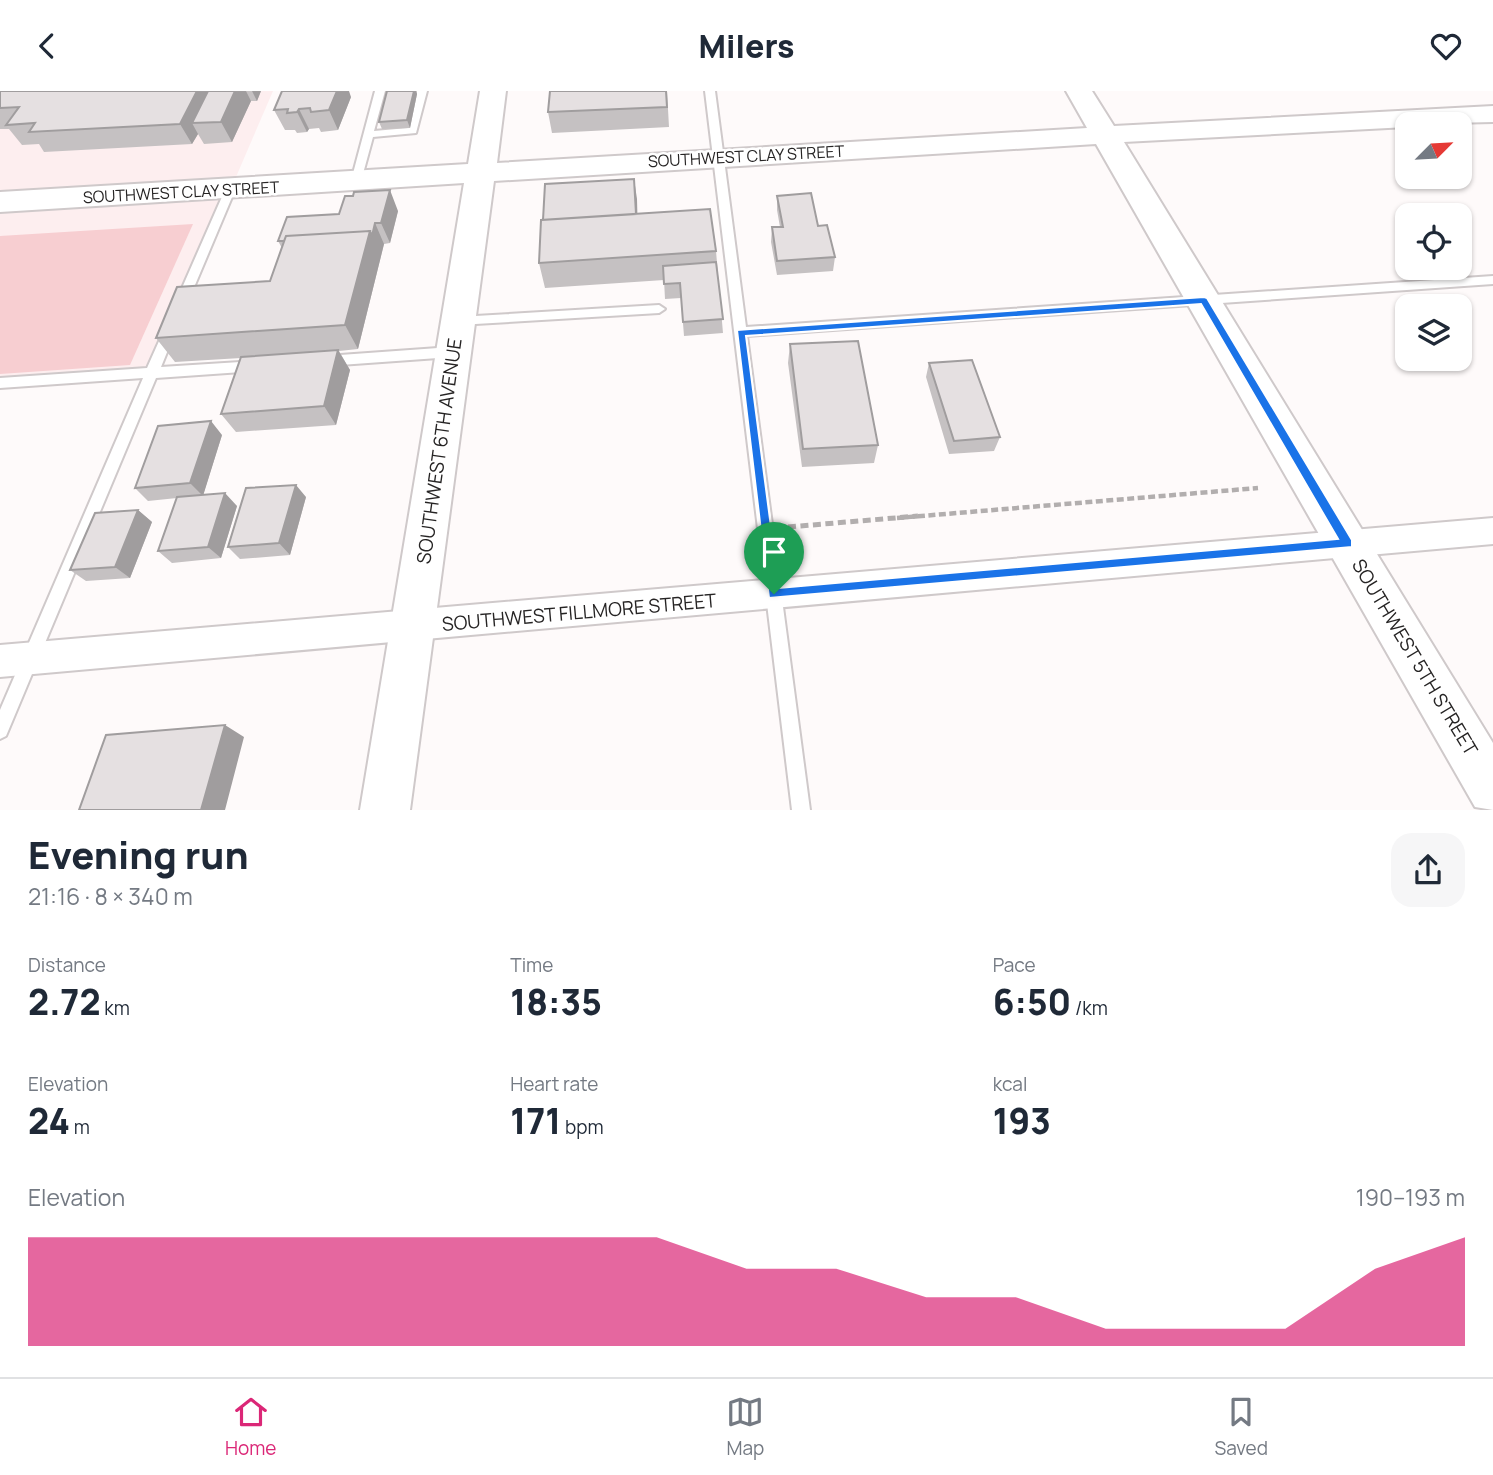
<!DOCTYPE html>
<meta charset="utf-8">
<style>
body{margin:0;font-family:Manrope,sans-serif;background:#f6f6f7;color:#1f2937;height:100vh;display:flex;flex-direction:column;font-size:26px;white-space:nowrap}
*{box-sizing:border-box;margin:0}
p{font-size:23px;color:#747a83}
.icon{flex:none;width:38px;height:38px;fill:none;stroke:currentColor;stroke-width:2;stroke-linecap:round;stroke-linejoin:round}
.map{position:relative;height:719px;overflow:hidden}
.details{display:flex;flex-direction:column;background:#fff;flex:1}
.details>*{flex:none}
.needle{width:46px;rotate:66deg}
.buttons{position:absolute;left:1395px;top:21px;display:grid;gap:14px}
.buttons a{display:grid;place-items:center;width:77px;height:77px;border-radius:14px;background:#fff;box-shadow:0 2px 5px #0004;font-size:35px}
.pin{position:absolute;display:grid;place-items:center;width:60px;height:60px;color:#fff;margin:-72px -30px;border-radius:50% 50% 50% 0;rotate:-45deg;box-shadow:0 0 7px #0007}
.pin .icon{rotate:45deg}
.round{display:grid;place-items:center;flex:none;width:74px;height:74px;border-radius:21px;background:#f6f6f7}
.overview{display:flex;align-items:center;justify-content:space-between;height:119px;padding:0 28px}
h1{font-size:38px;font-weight:800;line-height:52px}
.metrics{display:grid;grid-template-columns:repeat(3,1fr);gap:10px;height:119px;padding:7px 28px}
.metrics div{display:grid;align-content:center}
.metrics b{font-size:35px;font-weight:800}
.metrics small{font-size:19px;font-weight:400}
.metrics p{font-size:19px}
.chart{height:196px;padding:14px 28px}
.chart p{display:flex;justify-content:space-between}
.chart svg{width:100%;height:126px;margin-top:7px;fill:#db2777;opacity:.7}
header{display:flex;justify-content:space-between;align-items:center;height:91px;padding:0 28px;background:#fff;font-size:32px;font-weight:800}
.tabs{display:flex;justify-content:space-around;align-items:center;height:98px;border-top:2px solid #e0e1e3;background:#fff;font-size:19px;color:#747a83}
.tabs a{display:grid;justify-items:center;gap:4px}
.tabs .selected{color:#db2777}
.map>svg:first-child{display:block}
.built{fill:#fdeeef}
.green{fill:#f7ced1}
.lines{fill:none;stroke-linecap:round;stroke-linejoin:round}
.lane-casing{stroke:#cfc9ca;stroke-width:4}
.street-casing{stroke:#cfc9ca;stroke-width:4}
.secondary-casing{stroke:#cfc9ca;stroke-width:4}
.path-far1{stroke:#b2aeae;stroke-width:4.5;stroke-dasharray:7 3.5;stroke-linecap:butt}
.path{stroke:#b2aeae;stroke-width:5;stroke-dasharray:8 4.5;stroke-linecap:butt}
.lane{fill:#fff;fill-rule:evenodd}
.street{fill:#fff;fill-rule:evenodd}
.secondary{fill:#fff;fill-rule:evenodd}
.wall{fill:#c5c1c2}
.shaded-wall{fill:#a09d9e}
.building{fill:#e5e0e1;stroke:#a09d9e;stroke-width:2}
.route{fill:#1a73e8;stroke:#fff;stroke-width:2;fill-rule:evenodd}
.labels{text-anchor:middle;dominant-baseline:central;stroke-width:5;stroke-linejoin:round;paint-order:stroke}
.far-street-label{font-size:16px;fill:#262424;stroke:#fff}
.street-label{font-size:19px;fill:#262424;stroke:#fff}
</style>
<header><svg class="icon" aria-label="back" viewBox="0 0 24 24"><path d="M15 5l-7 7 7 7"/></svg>Milers<svg class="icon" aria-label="heart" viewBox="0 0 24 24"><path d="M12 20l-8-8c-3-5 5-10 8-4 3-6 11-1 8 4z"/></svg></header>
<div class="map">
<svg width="1493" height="719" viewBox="0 0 1493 719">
<rect width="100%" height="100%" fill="#fefafa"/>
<path class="built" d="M0 0H273L152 281 0 292Z"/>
<path class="green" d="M193 133 130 274 0 283V145Z"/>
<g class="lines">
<defs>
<path id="lane" d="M375 0H385L374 40 408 37 417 0H427L416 42 373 46 361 90 356 93 351 90Z
M705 0H715L746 236 1493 185V193L747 245 810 719H792Z
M230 96 235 99 187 213 185 216H177L175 213 225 99Z
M659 214 665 218 659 222 458 234 452 230 458 226Z
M170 234 176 239 161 276 257 270 263 275 257 280 156 287 6 645 0 648V619L143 287 0 297V287L147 277 164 239Z
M452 256 458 261 452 266 326 275 320 270 326 265Z"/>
<path id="street" d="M1493 427V453L0 586V554Z"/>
<path id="secondary" d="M480 0H506L497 72 1087 37 1066 0H1092L1114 35 1493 15V31L1407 33V36L1124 51 1493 652V719L1475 716 1096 53 494 90 410 719H360L464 92 0 121V101L468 73Z"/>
</defs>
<use href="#lane" class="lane-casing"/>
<use href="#street" class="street-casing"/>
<use href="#secondary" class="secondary-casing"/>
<path class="path-far1" d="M897 427 1258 397"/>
<path class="path" d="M788 436 918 425"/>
<use href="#lane" class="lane"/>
<use href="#street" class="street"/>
<use href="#secondary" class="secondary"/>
</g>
<path class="wall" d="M0 0H261L257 10H251L232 51 204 53 198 43 192 53 44 61 39 53 22 54 9 38H0Z
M387 0H416L417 3 410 37 382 38 379 31Z
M667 0 669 36 552 42 548 21Z
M351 6 338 39 321 41 319 37 309 38 307 41 297 42 295 39H285L274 19Z
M634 88 637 123 716 160 723 242 684 245 681 207 665 208 664 189 545 197 539 172 543 129Z
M777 105 818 135 835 166 833 180 777 184 771 151 772 136H780L777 119Z
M398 120 390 152 384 153 358 258 339 260 350 279 336 334 236 341 221 323 241 267 175 271 156 247 270 190 282 157 278 150 339 123Z
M790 253 878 354 874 372 802 376 788 272Z
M929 272 1000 346 994 360 949 363 926 286Z
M222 344 203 404 237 415 221 467 172 472 158 460 177 407 148 410 135 397Z
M306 406 290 464 240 468 228 456Z
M138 419 152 431 130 487 86 490 70 479Z"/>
<path class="shaded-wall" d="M197 0H216L192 32 198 43 192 53 180 33Z
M235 0H246L251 10 232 51 221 31Z
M252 0H261L257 10Z
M337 0H349L351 6 338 39 329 19Z
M414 0H416L417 3 410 37 407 29Z
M299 18 309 38 307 41 297 21Z
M634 88 637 108 638 148 636 128Z
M390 99 398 120 390 152 381 132Z
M375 132 384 153 358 258 345 234 370 140Z
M338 259 350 279 336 334 324 315Z
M211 330 222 344 203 405 190 392Z
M296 394 306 406 290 464 279 452Z
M225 402 237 415 221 467 208 456Z
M138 419 152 431 130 487 115 476Z
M225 634 244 646 225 719H201Z"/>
<path class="building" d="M0 0H197L180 33 29 41 35 32 6 34 19 16 0 17Z
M208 0H235L221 31 192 32Z
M282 0H337L329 19 311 21 310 17 299 18 297 21 287 22 288 18 274 19Z
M387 0H414L407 29 379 31Z
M550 0H666L667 16 548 21Z
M634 88 636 123 543 129 545 93Z
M390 99 381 132H375L372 145 370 140 286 145 284 150H278L287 126 339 123 345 105H353L354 101Z
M811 102 818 135 827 134 835 166 777 170 772 136H783L777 105Z
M710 118 716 160 539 172 541 129Z
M370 140 345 234 156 247 177 196 270 190 286 145Z
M716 171 723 228 683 231 680 192 664 193 663 175Z
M858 250 878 354 803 358 790 253Z
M338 259 324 315 221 323 241 266Z
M972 269 1000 346 954 350 929 272Z
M211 330 190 392 135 397 158 335Z
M296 394 279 452 228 456 246 397Z
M225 402 208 456 158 460 177 406Z
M138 419 115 476 70 479 95 422Z
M225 634 201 719H79L106 644Z"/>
<path class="route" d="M1204 206 1207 207 1352 449V456L769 507 737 239ZM1201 213 1338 448 779 497 746 245Z"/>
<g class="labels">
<g class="far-street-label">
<text transform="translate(746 65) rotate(-3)">SOUTHWEST CLAY STREET</text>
<text transform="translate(181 101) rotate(-3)">SOUTHWEST CLAY STREET</text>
</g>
<g class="street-label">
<text transform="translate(439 360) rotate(-82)">SOUTHWEST 6TH AVENUE</text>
<text transform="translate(579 521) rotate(-5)">SOUTHWEST FILLMORE STREET</text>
<text transform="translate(1415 566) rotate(59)">SOUTHWEST 5TH STREET</text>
</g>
</g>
</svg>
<div class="buttons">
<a><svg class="needle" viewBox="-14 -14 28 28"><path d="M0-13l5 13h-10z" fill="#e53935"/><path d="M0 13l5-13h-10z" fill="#747a83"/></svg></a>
<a><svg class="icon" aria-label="locate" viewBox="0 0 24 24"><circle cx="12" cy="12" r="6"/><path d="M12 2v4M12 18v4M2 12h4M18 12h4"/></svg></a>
<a><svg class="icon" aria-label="layers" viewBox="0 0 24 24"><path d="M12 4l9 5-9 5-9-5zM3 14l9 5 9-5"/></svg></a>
</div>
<div class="pin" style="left:774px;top:503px;background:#1e9e55"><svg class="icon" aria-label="arrive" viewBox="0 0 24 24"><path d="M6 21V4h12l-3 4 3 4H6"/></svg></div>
</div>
<section class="details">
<div class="overview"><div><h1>Evening run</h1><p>21:16 · 8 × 340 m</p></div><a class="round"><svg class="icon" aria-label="share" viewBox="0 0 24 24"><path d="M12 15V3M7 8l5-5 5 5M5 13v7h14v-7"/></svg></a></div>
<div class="metrics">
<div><p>Distance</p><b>2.72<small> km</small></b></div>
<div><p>Time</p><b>18:35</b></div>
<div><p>Pace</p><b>6:50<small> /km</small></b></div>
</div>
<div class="metrics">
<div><p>Elevation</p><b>24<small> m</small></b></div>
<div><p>Heart rate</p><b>171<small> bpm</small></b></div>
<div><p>kcal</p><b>193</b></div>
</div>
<div class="chart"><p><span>Elevation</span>190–193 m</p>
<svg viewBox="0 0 160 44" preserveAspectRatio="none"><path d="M0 44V6L10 6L20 6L30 6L40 6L50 6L60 6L70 6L80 17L90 17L100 27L110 27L120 38L130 38L140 38L150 17L160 6V44z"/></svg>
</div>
</section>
<nav class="tabs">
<a class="selected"><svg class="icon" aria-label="home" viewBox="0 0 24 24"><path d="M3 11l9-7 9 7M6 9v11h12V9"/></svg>Home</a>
<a><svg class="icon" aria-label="map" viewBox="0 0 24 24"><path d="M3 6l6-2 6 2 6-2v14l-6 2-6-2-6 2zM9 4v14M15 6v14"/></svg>Map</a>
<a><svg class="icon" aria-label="saved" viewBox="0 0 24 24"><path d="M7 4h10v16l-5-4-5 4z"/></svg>Saved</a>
</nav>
